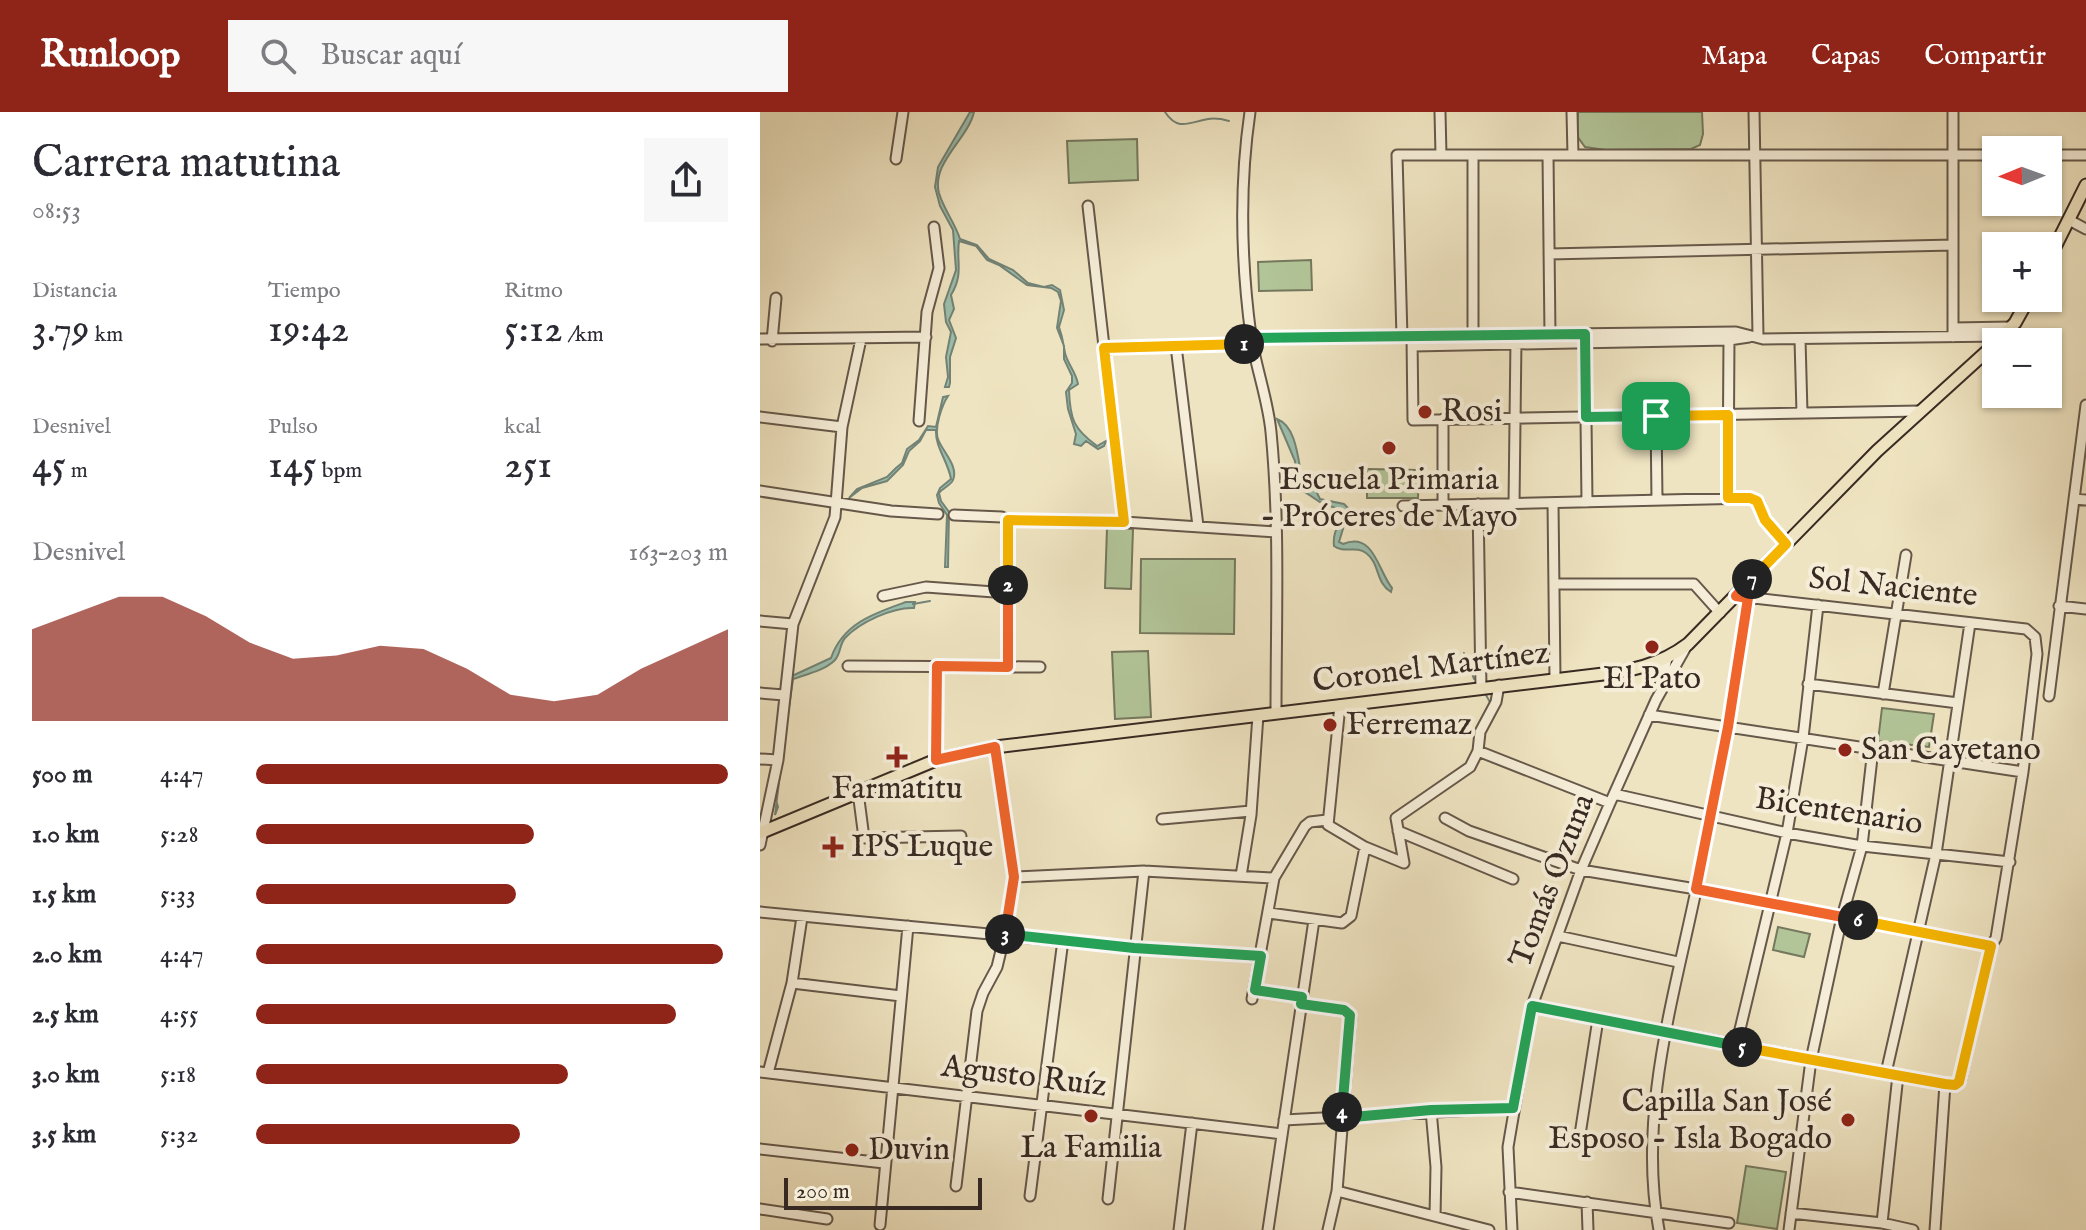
<!DOCTYPE html>
<html lang="es">
<meta charset="utf-8">
<style>
body{margin:0;font-family:"IM FELL English",serif;background:#f7f7f7;color:#2b2b33;height:100vh;display:flex;flex-direction:column;font-size:30px;white-space:nowrap}
*{box-sizing:border-box;margin:0}
p{font-size:26px;color:#7c7c81}
.icon{flex:none;width:44px;height:44px;fill:none;stroke:currentColor;stroke-width:2;stroke-linecap:round;stroke-linejoin:round}
.map{position:relative;flex:1;overflow:hidden}
.sheet{display:flex;flex-direction:column;background:#fff;width:760px}
.sheet>*{flex:none}
.needle{width:52px;rotate:269deg}
.buttons{position:absolute;left:1222px;top:24px;display:grid;gap:16px}
.buttons a{display:grid;place-items:center;width:80px;height:80px;border-radius:0px;background:#fff;box-shadow:0 2px 6px #0004;font-size:40px}
.scale{position:absolute;left:24px;bottom:20px;width:198px;box-sizing:border-box;padding-left:8px;border:4px solid #382a23;border-top:0;font-size:22px;line-height:28px;white-space:nowrap;color:#382a23;-webkit-text-stroke:6px #f5edd7;paint-order:stroke}
.pin{position:absolute;display:grid;place-items:center;width:68px;height:68px;color:#fff;margin:-34px;border-radius:16px;box-shadow:0 4px 12px #0006}
.km{position:absolute;width:40px;height:40px;margin:-20px;border-radius:50%;background:#222;color:#fff;font-size:22px;line-height:40px;text-align:center}
.round{display:grid;place-items:center;flex:none;width:84px;height:84px;border-radius:0px;background:#f7f7f7}
.summary{display:flex;align-items:center;justify-content:space-between;height:136px;padding:0 32px}
h1{font-size:44px;font-weight:600;line-height:60px}
.stats{display:grid;grid-template-columns:repeat(3,1fr);gap:12px;height:136px;padding:8px 32px}
.stats div{display:grid;align-content:center}
.stats b{font-size:40px;font-weight:600}
.stats small{font-size:22px;font-weight:400}
.stats p{font-size:22px}
.chart{height:224px;padding:16px 32px}
.chart p{display:flex;justify-content:space-between}
.chart svg{width:100%;height:144px;margin-top:8px;fill:#8f2418;opacity:.7}
ul{padding:0 32px;list-style:none;font-size:26px}
li{display:grid;grid-template-columns:128px 96px 1fr;align-items:center;height:60px}
li i{height:20px;border-radius:10px;background:#8f2418}
header{display:flex;align-items:center;gap:48px;box-sizing:border-box;height:112px;padding:0 40px;background:#8f2418;color:#fff}
header strong{font-size:38px}
nav{display:flex;gap:44px;margin-inline-start:auto;font-size:28px}
.search{width:560px;height:72px;background:#f7f7f7;display:flex;align-items:center;gap:20px;box-sizing:border-box;padding:0 28px;border-radius:0px;color:#7c7c81;font-size:30px}
main{display:flex;flex:1;min-height:0}
.map>svg:first-child{display:block}
.green{fill:#b2c598;stroke:#75785e;stroke-width:2}
.water{fill:#9bbfad;stroke:#738376;stroke-width:2}
.lines{fill:none;stroke-linecap:round;stroke-linejoin:round}
.stream{stroke:#738376;stroke-width:2}
.minor-casing{stroke:#66584a;stroke-width:13}
.major-casing{stroke:#382a23;stroke-width:15}
.minor{stroke:#f5edd7;stroke-width:9}
.major{stroke:#efe4c1;stroke-width:11}
.split-1-casing{stroke:#fff;stroke-width:16}
.split-2-casing{stroke:#fff;stroke-width:16}
.split-3-casing{stroke:#fff;stroke-width:16}
.split-4-casing{stroke:#fff;stroke-width:16}
.split-5-casing{stroke:#fff;stroke-width:16}
.split-6-casing{stroke:#fff;stroke-width:16}
.split-7-casing{stroke:#fff;stroke-width:16}
.split-8-casing{stroke:#fff;stroke-width:16}
.split-1{stroke:#22a559;stroke-width:10}
.split-2{stroke:#f5b400;stroke-width:10}
.split-3{stroke:#f0652b;stroke-width:10}
.split-4{stroke:#22a559;stroke-width:10}
.split-5{stroke:#22a559;stroke-width:10}
.split-6{stroke:#f5b400;stroke-width:10}
.split-7{stroke:#f0652b;stroke-width:10}
.split-8{stroke:#f5b400;stroke-width:10}
.poi-dot{fill:#8f2418;stroke:#f5edd7;stroke-width:3}
.labels{text-anchor:middle;dominant-baseline:central;stroke-width:8;stroke-linejoin:round;paint-order:stroke}
.poi-label{font-size:32px;fill:#382a23;stroke:#f5edd7;text-anchor:start}
.street-label{font-size:32px;fill:#382a23;stroke:#f5edd7}
</style>
<header>
<strong>Runloop</strong>
<div class="search"><svg class="icon" aria-label="search" viewBox="0 0 24 24"><circle cx="10" cy="10" r="6"/><path d="M15 15l6 6"/></svg>Buscar aquí</div>
<nav><a>Mapa</a><a>Capas</a><a>Compartir</a></nav>
</header>
<main>
<section class="sheet">
<div class="summary"><div><h1>Carrera matutina</h1><p>08:53</p></div><a class="round"><svg class="icon" aria-label="share" viewBox="0 0 24 24"><path d="M12 15V3M7 8l5-5 5 5M5 13v7h14v-7"/></svg></a></div>
<div class="stats">
<div><p>Distancia</p><b>3.79<small> km</small></b></div>
<div><p>Tiempo</p><b>19:42</b></div>
<div><p>Ritmo</p><b>5:12<small> /km</small></b></div>
</div>
<div class="stats">
<div><p>Desnivel</p><b>45<small> m</small></b></div>
<div><p>Pulso</p><b>145<small> bpm</small></b></div>
<div><p>kcal</p><b>251</b></div>
</div>
<div class="chart"><p><span>Desnivel</span>163–203 m</p>
<svg viewBox="0 0 160 44" preserveAspectRatio="none"><path d="M0 44V16L10 11L20 6L30 6L40 12L50 20L60 25L70 24L80 21L90 22L100 28L110 36L120 38L130 36L140 28L150 22L160 16V44z"/></svg>
</div>
<ul>
<li><b>500 m</b>4:47<i style="width:100%"></i></li>
<li><b>1.0 km</b>5:28<i style="width:59%"></i></li>
<li><b>1.5 km</b>5:33<i style="width:55%"></i></li>
<li><b>2.0 km</b>4:47<i style="width:99%"></i></li>
<li><b>2.5 km</b>4:55<i style="width:89%"></i></li>
<li><b>3.0 km</b>5:18<i style="width:66%"></i></li>
<li><b>3.5 km</b>5:32<i style="width:56%"></i></li>
</ul>
</section>
<div class="map">
<svg width="1326" height="1118" viewBox="0 0 1326 1118">
<rect width="100%" height="100%" fill="#efe4c1"/>
<filter id="stains"><feTurbulence type="fractalNoise" baseFrequency=".0025" numOctaves="4"/><feColorMatrix values="0 0 0 0 .2 0 0 0 0 .09 0 0 0 0 .02 0 0 0 .5 -.17"/></filter>
<radialGradient id="worn" r=".72"><stop offset=".6" stop-color="#630" stop-opacity="0"/><stop offset="1" stop-color="#630" stop-opacity=".3"/></radialGradient>
<path class="green" d="M818 0H942L943 22 940 33 931 37 846 38 825 35 817 24Z
M377 27 378 68 309 71 307 29Z
M551 148 552 178 499 179 498 150Z
M607 357 659 358 658 386H607Z
M347 416 373 417 371 477 345 476Z
M381 447H475L474 522 380 521Z
M388 539 391 605 355 607 352 540Z
M1122 596 1174 602 1169 635 1118 629Z
M1018 815 1050 822 1044 845 1013 838Z
M986 1054 1026 1060 1017 1117 977 1111Z"/>
<path class="water" d="M210 0H214C208 27 171 51 179 81 184 98 195 111 200 127L217 133 229 147 253 158 268 171 284 175 292 173 300 178 304 198 299 215C303 226 303 230 305 241 307 251 316 260 318 272L309 278C310 308 314 317 337 334L346 329 344 334 338 337 326 329 321 334 314 332 316 322 308 297 306 280 312 271V264L304 247V234L297 216 301 189 298 180 291 176 267 173 239 153 227 148 216 134 199 129C196 150 204 162 191 183L194 197 189 208 196 226 190 245V271L189 275H185L188 265 186 245 191 220 186 210 184 192 196 158 193 118 180 94 175 75 178 55Z
M188 284C182 293 174 316 178 327 182 339 199 354 193 368 191 373 183 376 179 381L181 389 189 400 188 455H185L187 403 179 391 177 383 180 376 191 367C188 349 175 335 176 318H166L160 329 149 339 143 353 127 369 102 376 89 386 97 377 127 365 136 356 142 351 147 337 159 328 168 314 176 315 183 285Z
M517 307C538 315 538 352 543 371L556 379 560 387 584 392 589 397 579 430 583 432C614 419 618 459 632 476L631 480C615 470 620 451 606 441 596 433 584 442 574 434 572 416 583 411 583 399L560 390 542 378 537 367 535 349Z
M146 490H155L154 496C133 495 100 510 85 526 79 533 81 543 74 549 63 559 47 562 33 567L16 688 18 695 15 703 32 564 71 546C83 511 115 501 146 490Z"/>
<g class="lines">
<path class="stream" d="M405 0C418 20 430 10 448 7 455 6 462 7 469 9
M153 492 170 489
M704 541 714 567
M726 583 731 592"/>
<defs>
<path id="minor" d="M490 0C479 75 481 149 491 224 496 256 508 288 511 320 520 412 516 507 516 600
M680 0 681 43
M812 0 813 43
M994 0 998 224
M1193 0V225
M788 43 790 223
M1288 43H1326
M136 47 143 0
M328 94 364 410
M1309 108 1326 117
M789 142 1193 133
M1193 216 1251 215
M713 224V43
M642 225 637 43H1236
M652 225 653 308 1160 299
M825 225 827 390
M0 227 166 225
M1040 227 1042 301
M12 229 16 186
M416 234 438 414
M653 234 969 228 989 225
M344 236 487 232 491 226 976 220 1003 227 1243 224
M896 304 897 388
M0 305 82 315
M683 307V393
M159 309 167 200 179 156 174 115
M0 379 131 399 178 402
M968 386 969 225
M1314 387 1326 388
M793 391 795 567
M718 392 721 576
M754 392 756 227
M643 394 990 386 999 390 1005 408 1026 432
M194 403 242 405 248 408 364 410 516 420
M794 472H934L960 501
M123 484 166 475 248 481
M1299 494 1326 497
M0 509 33 512
M88 554 280 555
M248 555V408
M1048 572 1198 591
M900 573 907 547
M0 581 24 583
M1123 582 1146 443
M1289 584 1326 293
M580 593 568 713 605 735 644 751
M889 603 1263 660
M718 639 850 691
M0 647 18 648
M176 648 177 554
M98 680 104 726 201 724
M854 682 1027 721 1102 734 1250 750
M685 706 709 719 821 758 936 777 1231 834
M402 707 491 699
M638 719 753 767
M0 733 18 648 33 512 75 405 82 315 101 227
M644 751 636 706 710 655 718 639 720 620 736 590 739 573
M481 764 491 703 498 603
M254 765 384 759 514 766
M0 800 374 836 501 844
M509 801 582 811 591 804 605 735
M798 824 918 850
M32 871 141 884
M495 878 542 885
M492 887 514 766 545 714 550 710 567 708
M541 892 584 898 591 905 577 1079 568 1118
M772 894 1185 972 1195 973 1201 967 1231 834 1236 826 1263 660 1277 542 1275 525 1266 517 976 484
M976 934 1027 721 1043 626 1058 493
M0 960 522 1022
M8 961 32 871 42 805
M1126 961 1176 742 1210 511
M671 998 676 1055 675 1104
M524 1008 753 996
M819 1029 838 907
M0 1037 124 1051
M196 1074 217 899 223 881 237 855 245 822 254 765 235 635
M577 1079 729 1118
M749 1080 969 1111
M270 1084 303 828
M348 1087 384 759
M827 1090 828 1118
M0 1097 67 1107
M1031 1101 1122 1111 1153 1118
M1122 1111 1138 963
M120 1113 148 814
M419 1118 432 1011
M508 1118 554 808
M752 1118 748 1035 772 894 821 758 850 691 896 588 926 535
M899 1118C877 1002 915 882 938 769 958 675 973 580 988 486
M1029 1118 1051 948 1082 805 1102 734 1113 637
M1175 1118 1185 972"/>
<path id="major" d="M1288 149 1326 73
M1237 230 1255 211 1269 186
M0 721 176 648 235 635 835 563C870 559 899 554 928 532L1117 339 1236 231"/>
</defs>
<use href="#minor" class="minor-casing"/>
<use href="#major" class="major-casing"/>
<use href="#minor" class="minor"/>
<use href="#major" class="major"/>
</g>
<g class="lines">
<defs>
<path id="split-1" d="M484 232 491 226 825 222 826 305 896 304"/>
<path id="split-2" d="M248 473V408L364 410 344 236 484 232"/>
<path id="split-3" d="M245 822 254 765 235 635 176 648 177 554 248 555V473"/>
<path id="split-4" d="M245 822 374 836 501 844 495 878 542 885 541 892 584 898 590 903 582 1000"/>
<path id="split-5" d="M582 1000V1006L671 998 753 996 772 894 982 935"/>
<path id="split-6" d="M982 935 1185 972 1195 973 1199 970 1231 834 1098 808"/>
<path id="split-7" d="M992 467 976 484 988 486 968 615 936 777 1098 808"/>
<path id="split-8" d="M896 304 968 303V386H990L997 389 1005 408 1026 432 992 467"/>
</defs>
<use href="#split-1" class="split-1-casing"/>
<use href="#split-2" class="split-2-casing"/>
<use href="#split-3" class="split-3-casing"/>
<use href="#split-4" class="split-4-casing"/>
<use href="#split-5" class="split-5-casing"/>
<use href="#split-6" class="split-6-casing"/>
<use href="#split-7" class="split-7-casing"/>
<use href="#split-8" class="split-8-casing"/>
<use href="#split-1" class="split-1"/>
<use href="#split-2" class="split-2"/>
<use href="#split-3" class="split-3"/>
<use href="#split-4" class="split-4"/>
<use href="#split-5" class="split-5"/>
<use href="#split-6" class="split-6"/>
<use href="#split-7" class="split-7"/>
<use href="#split-8" class="split-8"/>
</g>
<g class="poi-dot">
<circle cx="665" cy="300" r="8"/>
<circle cx="629" cy="336" r="8"/>
<circle cx="892" cy="535" r="8"/>
<circle cx="570" cy="613" r="8"/>
<circle cx="1085" cy="638" r="8"/>
<path d="M133 633h8v8h8v8h-8v8h-8v-8h-8v-8h8z"/>
<path d="M69 723h8v8h8v8h-8v8h-8v-8h-8v-8h8z"/>
<circle cx="331" cy="1004" r="8"/>
<circle cx="1088" cy="1008" r="8"/>
<circle cx="92" cy="1038" r="8"/>
</g>
<g class="labels">
<g class="poi-label">
<text x="681" y="300">Rosi</text>
<text x="629" y="368" text-anchor="middle">Escuela Primaria<tspan x="629" dy="37">- Próceres de Mayo</tspan></text>
<text x="892" y="567" text-anchor="middle">El Pato</text>
<text x="586" y="613">Ferremaz</text>
<text x="1101" y="638">San Cayetano</text>
<text x="137" y="677" text-anchor="middle">Farmatitu</text>
<text x="91" y="735">IPS Luque</text>
<text x="1072" y="990" text-anchor="end">Capilla San José<tspan x="1072" dy="37">Esposo - Isla Bogado</tspan></text>
<text x="331" y="1036" text-anchor="middle">La Familia</text>
<text x="108" y="1038">Duvin</text>
</g>
<g class="street-label">
<text transform="translate(1133 476) rotate(6)">Sol Naciente</text>
<text transform="translate(671 556) rotate(-7)">Coronel Martínez</text>
<text transform="translate(1079 700) rotate(9)">Bicentenario</text>
<text transform="translate(793 769) rotate(-69)">Tomás Ozuna</text>
<text transform="translate(264 965) rotate(7)">Agusto Ruíz</text>
</g>
</g>
<rect width="100%" height="100%" filter="url(#stains)"/>
<rect width="100%" height="100%" fill="url(#worn)"/>
</svg>
<div class="buttons">
<a><svg class="needle" viewBox="-14 -14 28 28"><path d="M0-13l5 13h-10z" fill="#e53935"/><path d="M0 13l5-13h-10z" fill="#7c7c81"/></svg></a>
<a>+</a>
<a>−</a>
</div>
<div class="scale">200 m</div>
<div class="pin" style="left:896px;top:304px;background:#1e9e55"><svg class="icon" aria-label="arrive" viewBox="0 0 24 24"><path d="M6 21V4h12l-3 4 3 4H6"/></svg></div>
<b class="km" style="left:484px;top:232px">1</b>
<b class="km" style="left:248px;top:473px">2</b>
<b class="km" style="left:245px;top:822px">3</b>
<b class="km" style="left:582px;top:1000px">4</b>
<b class="km" style="left:982px;top:935px">5</b>
<b class="km" style="left:1098px;top:808px">6</b>
<b class="km" style="left:992px;top:467px">7</b>
</div>
</main>
